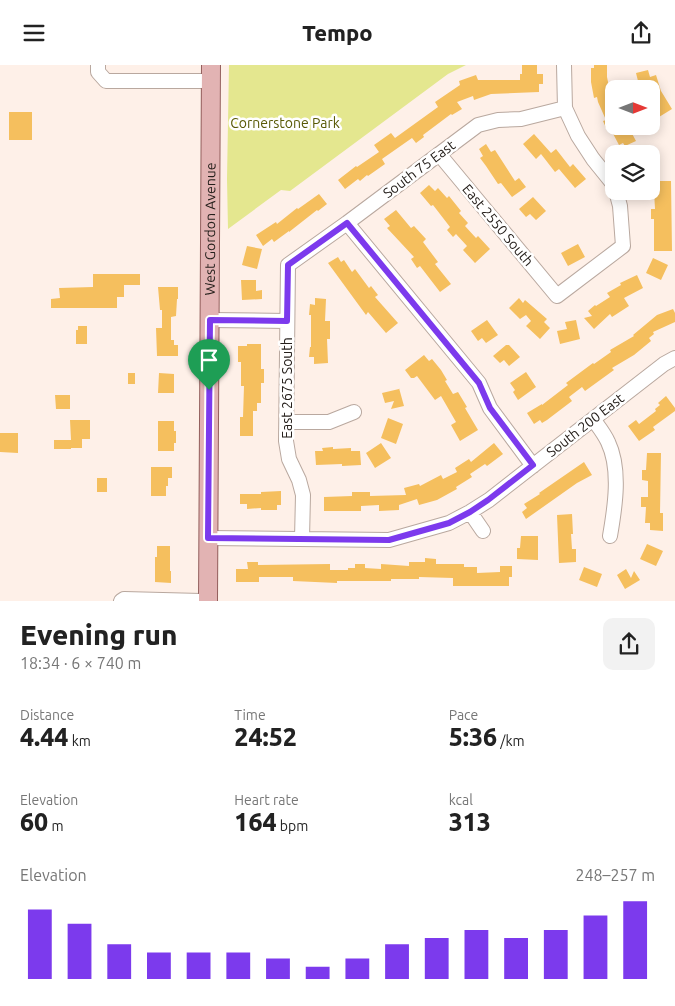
<!DOCTYPE html>
<meta charset="utf-8">
<style>
body{margin:0;font-family:Ubuntu,sans-serif;background:#f2f2f2;color:#222;height:100vh;display:flex;flex-direction:column;font-size:19px;white-space:nowrap}
*{box-sizing:border-box;margin:0}
p{font-size:16px;color:#767676}
.icon{flex:none;width:28px;height:28px;fill:none;stroke:currentColor;stroke-width:2;stroke-linecap:round;stroke-linejoin:round}
.map{position:relative;height:536px;overflow:hidden}
.panel{display:flex;flex-direction:column;background:#fff;flex:1}
.panel>*{flex:none}
.needle{width:32px;rotate:90deg}
.tools{position:absolute;left:605px;top:15px;display:grid;gap:10px}
.tools a{display:grid;place-items:center;width:55px;height:55px;border-radius:10px;background:#fff;box-shadow:0 2px 12px #0003;font-size:25px}
.pin{position:absolute;display:grid;place-items:center;width:42px;height:42px;color:#fff;margin:-51px -21px;border-radius:50% 50% 50% 0;rotate:-45deg;box-shadow:0 0 5px #0007}
.pin .icon{rotate:45deg}
.round{display:grid;place-items:center;flex:none;width:52px;height:52px;border-radius:10px;background:#f2f2f2}
.head{display:flex;align-items:center;justify-content:space-between;height:85px;padding:0 20px}
h1{font-size:28px;font-weight:800;line-height:38px}
.metrics{display:grid;grid-template-columns:repeat(3,1fr);gap:8px;height:85px;padding:5px 20px}
.metrics div{display:grid;align-content:center}
.metrics b{font-size:25px;font-weight:800}
.metrics small{font-size:14px;font-weight:400}
.metrics p{font-size:14px}
.chart{height:140px;padding:10px 20px}
.chart p{display:flex;justify-content:space-between}
.chart svg{width:100%;height:90px;margin-top:5px;stroke:#7c3aed;stroke-width:6}
header{display:flex;justify-content:space-between;align-items:center;height:65px;padding:0 20px;background:#fff;font-size:22px;font-weight:800}
.map>svg:first-child{display:block}
.green{fill:#e4e78f}
.building{fill:#f5bf5e}
.lines{fill:none;stroke-linecap:round;stroke-linejoin:round}
.minor-casing{stroke:#b9a89f;stroke-width:16}
.major-casing{stroke:#935f5d;stroke-width:20}
.minor{stroke:#fff;stroke-width:14}
.major{stroke:#e2b3b3;stroke-width:18}
.route-casing{stroke:#fff;stroke-width:10}
.route{stroke:#7c3aed;stroke-width:6}
.labels{text-anchor:middle;dominant-baseline:central;stroke-width:5;stroke-linejoin:round;paint-order:stroke}
.park-label{font-size:14px;fill:#585905;stroke:#fff}
.street-label{font-size:14px;fill:#26201c;stroke:#fff}
</style>
<header><svg class="icon" aria-label="menu" viewBox="0 0 24 24"><path d="M4 6h16M4 12h16M4 18h16"/></svg>Tempo<svg class="icon" aria-label="share" viewBox="0 0 24 24"><path d="M12 15V3M7 8l5-5 5 5M5 13v7h14v-7"/></svg></header>
<div class="map">
<svg width="675" height="536" viewBox="0 0 675 536">
<rect width="100%" height="100%" fill="#fef0e8"/>
<path class="green" d="M229 0H466L448 9 290 126 281 125 228 164 227 114Z"/>
<path class="building" d="M522 0H537V9H543V19H539V27L491 29 474 35 473 31 457 37 462 44 452 50 451 49 423 70 424 72 416 78 412 73 382 94 385 99 368 111 367 110 360 116 358 114 345 124 338 115 356 101 357 102 379 87 374 80 391 68 395 73 438 42 435 37 460 20 459 16 476 10 478 15H520V9H522Z
M594 0H607V12L614 46V61H628L636 76 625 81 623 78 619 80 610 63 607 65 603 56 606 55 598 37 597 32 594 33 591 17V3H594Z
M648 5 650 12 656 10 661 26 672 44 659 52 651 40V24H640L636 8Z
M9 47H32V75H9Z
M534 69 551 88 556 84 570 102 573 99 586 114 575 123 559 104 555 107 541 89 536 94 523 79Z
M486 79 491 87 495 85 515 116 519 113 526 122 512 132 501 118 498 119 486 101 480 93 483 91 479 84Z
M658 116H671L672 186H654V154H651V144H655L654 126H658Z
M429 120 435 126 438 123 447 133 449 131 461 146 459 148 468 158 465 161 476 173 478 171 490 184 475 198 463 185 467 181 456 169 453 172 447 165 450 162 433 140 431 141 420 128Z
M319 129 327 139 318 146 317 145 289 167V166L274 177 272 174 263 181 256 170 276 157 277 159 297 143 298 144Z
M533 132 546 146 536 155 530 149 526 152 519 144Z
M396 145 411 163 414 161 426 174 423 177 438 197 435 199 451 219 440 227 420 201 417 203 411 194 414 192 387 163 390 161 384 154Z
M578 179 585 192 568 201 561 188Z
M247 181 262 184 257 204 242 200Z
M338 192 341 197 344 195 352 207 355 204 369 223 371 221 378 230 375 232 398 258 386 268 368 247 366 250 328 198Z
M653 193 668 200 661 215 646 208Z
M93 209H140V220H124V232H117V243H51V234L60 233 59 223 93 222Z
M637 210 643 223 624 233 629 241 612 252 610 249 594 264 584 253 592 251 588 246 595 240 596 241 610 232 607 228 621 220 620 218Z
M241 215H256V226L262 225V234L242 235Z
M158 222H178V234H177L176 251 171 252V275H174V280H178V291H157L156 263H162V245H160Z
M315 233 326 234 325 256H330V274H327L328 298 314 299V292H309L310 282H311V250H309L310 239 315 240Z
M519 233 523 238 525 235 547 254 544 257 550 263 540 274 526 261 531 256 526 250 520 254 509 243Z
M673 244 675 248V257L653 267 654 269 649 273 651 276 634 290 612 303 614 305 585 326 582 322 569 332 572 336 547 355 542 358 540 355 534 359 527 348 542 339V340L568 320 566 318 593 298 594 299 611 287 610 285 634 271 633 270 657 250Z
M487 255 498 270 486 278 482 273 478 276 471 266Z
M576 255 580 274 560 279 557 266 567 264 565 257Z
M78 261H87V279H76V265H78Z
M247 279H261V304H264V318H261V338H257V346H253V371H240V352H243L244 321H241V297H238V281H247Z
M506 280H509L520 292 509 301 504 295 500 298 493 291Z
M424 290 429 296 432 294 441 305 447 315 445 316 453 329 458 327 467 342 465 343 478 365 460 376 451 360 456 357 441 331 435 335 417 311 414 313H411L405 305Z
M526 307 536 322 518 335 513 327 515 325 510 318Z
M128 308H135V319H128Z
M159 308 174 309V328H158Z
M399 323 404 341 391 344 394 336 385 338 382 328 399 324Z
M55 330H70V344H56Z
M666 331 675 343V346L653 362 655 365 639 376 628 361 636 355 639 359 656 346 655 344 660 340 658 338Z
M388 353 403 359 396 379 381 373Z
M70 355H90V374H82V383H71V384H54V375H71Z
M158 356H174V366H176V378H174V386H158Z
M0 368H18V388L0 387Z
M381 378 391 393 375 403 366 388Z
M494 378 503 389 487 401 485 399 470 409 472 412 456 422 457 424 437 435 419 440 417 434 399 440V445L379 446V440L361 441V446H324V432L352 431V427H370V431L406 430 404 423 419 419 420 421 441 410 443 414 457 407 455 403 469 394 471 397Z
M333 382V384L351 383V386H360L361 400 342 401V399L316 400 315 386H323L322 383Z
M647 388H661L660 448H663V466L650 465V458H645L646 442H641V432H648V416L642 415V405H646Z
M584 397 592 410 577 418 526 454 522 447 527 443 524 439 540 429 539 428Z
M151 402H172V413H168V421H166V431H151Z
M97 413H107V427H97Z
M281 426V440H277V445H261V443L247 444V439H240V429H261V427Z
M572 449 573 469H571L572 484H576V497L559 498 557 450Z
M521 471H538V495L517 494V483H520Z
M647 479 663 486 656 501 640 494Z
M157 481H170V506H171V518L155 517V492H157Z
M425 493 436 494V499H464V502H477V508L500 507V501H512V512H509V521H453V513L419 512V514H391V516H337V518L293 516V512H259V517H236V504H248L247 497H258V500L330 499V505H348V503H355V499H365V503L381 504V499L409 501V497H425Z
M584 502 602 509 597 522 579 515Z
M626 504 631 513 634 506 640 515 625 524 617 510Z"/>
<g class="lines">
<defs>
<path id="minor" d="M98 0V7L106 16H211
M564 0 565 43 578 71 593 94 614 120
M439 89 557 231 623 181 620 141 616 126
M347 158 479 318 490 343 533 401
M209 255 287 256
M593 354C598 361 604 368 608 377 621 404 615 442 610 471
M287 357H329L354 347
M470 447 483 466
M208 473 389 475 449 458 470 447 489 435 664 299 675 293
M302 474 303 430 299 415 289 394 286 376 288 200 347 158 478 60 498 55 521 54 565 43
M121 536 124 534 201 536"/>
<g id="major">
<path id="s1" d="M208 536 211 0"/>
</g>
</defs>
<use href="#minor" class="minor-casing"/>
<use href="#major" class="major-casing"/>
<use href="#minor" class="minor"/>
<use href="#major" class="major"/>
</g>
<g class="lines">
<defs>
<path id="route" d="M347 158 479 318 490 343 533 400 488 435 470 447 449 458 389 475 208 473 210 255 287 256 288 200Z"/>
</defs>
<use href="#route" class="route-casing"/>
<use href="#route" class="route"/>
</g>
<g class="labels">
<g class="park-label">
<text x="285" y="58">Cornerstone Park</text>
</g>
<g class="street-label">
<text transform="translate(419 104) rotate(-37)">South 75 East</text>
<text transform="translate(498 160) rotate(50)">East 2550 South</text>
<text stroke="none"><textPath href="#s1" startOffset="372">West Gordon Avenue</textPath></text>
<text transform="translate(287 323) rotate(-90)">East 2675 South</text>
<text transform="translate(585 360) rotate(-38)">South 200 East</text>
</g>
</g>
</svg>
<div class="tools">
<a><svg class="needle" viewBox="-14 -14 28 28"><path d="M0-13l5 13h-10z" fill="#e53935"/><path d="M0 13l5-13h-10z" fill="#767676"/></svg></a>
<a><svg class="icon" aria-label="layers" viewBox="0 0 24 24"><path d="M12 4l9 5-9 5-9-5zM3 14l9 5 9-5"/></svg></a>
</div>
<div class="pin" style="left:209px;top:325px;background:#1e9e55"><svg class="icon" aria-label="arrive" viewBox="0 0 24 24"><path d="M6 21V4h12l-3 4 3 4H6"/></svg></div>
</div>
<section class="panel">
<div class="head"><div><h1>Evening run</h1><p>18:34 · 6 × 740 m</p></div><a class="round"><svg class="icon" aria-label="share" viewBox="0 0 24 24"><path d="M12 15V3M7 8l5-5 5 5M5 13v7h14v-7"/></svg></a></div>
<div class="metrics">
<div><p>Distance</p><b>4.44<small> km</small></b></div>
<div><p>Time</p><b>24:52</b></div>
<div><p>Pace</p><b>5:36<small> /km</small></b></div>
</div>
<div class="metrics">
<div><p>Elevation</p><b>60<small> m</small></b></div>
<div><p>Heart rate</p><b>164<small> bpm</small></b></div>
<div><p>kcal</p><b>313</b></div>
</div>
<div class="chart"><p><span>Elevation</span>248–257 m</p>
<svg viewBox="0 0 160 44" preserveAspectRatio="none"><path d="M5 44V10M15 44V17M25 44V27M35 44V31M45 44V31M55 44V31M65 44V34M75 44V38M85 44V34M95 44V27M105 44V24M115 44V20M125 44V24M135 44V20M145 44V13M155 44V6"/></svg>
</div>
</section>
